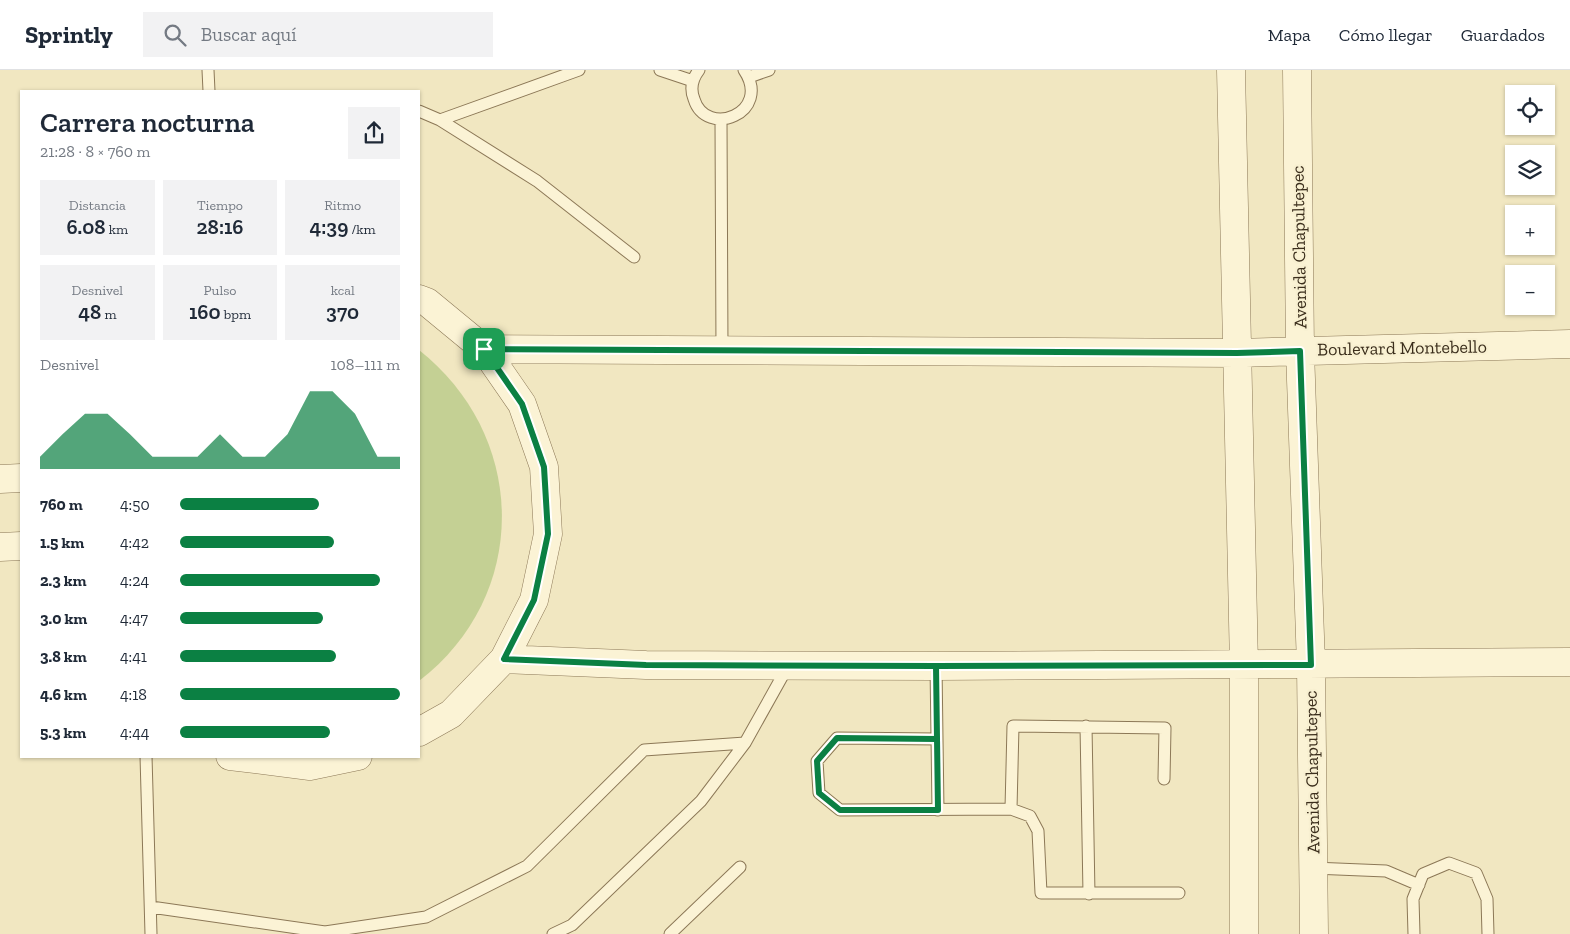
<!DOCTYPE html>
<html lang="es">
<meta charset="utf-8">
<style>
body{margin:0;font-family:"Zilla Slab",serif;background:#f2f2f3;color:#1f2937;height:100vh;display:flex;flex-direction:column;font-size:19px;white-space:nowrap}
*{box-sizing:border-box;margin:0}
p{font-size:16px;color:#747a83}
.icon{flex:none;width:28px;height:28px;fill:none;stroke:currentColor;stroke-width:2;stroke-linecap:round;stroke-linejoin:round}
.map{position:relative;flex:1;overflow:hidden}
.sheet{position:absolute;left:20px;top:20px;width:400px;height:668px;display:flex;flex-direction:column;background:#fff;border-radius:0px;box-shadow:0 1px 4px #0004}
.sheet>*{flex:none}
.buttons{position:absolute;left:1505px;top:15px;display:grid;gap:10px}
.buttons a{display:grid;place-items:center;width:50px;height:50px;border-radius:0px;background:#fff;box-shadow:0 1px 4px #0004;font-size:25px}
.pin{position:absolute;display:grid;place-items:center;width:42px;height:42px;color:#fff;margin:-21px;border-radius:10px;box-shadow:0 2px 8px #0006}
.round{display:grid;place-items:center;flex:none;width:52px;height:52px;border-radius:0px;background:#f2f2f3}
.overview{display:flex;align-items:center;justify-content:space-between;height:85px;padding:0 20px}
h1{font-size:28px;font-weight:600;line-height:38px}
.figures{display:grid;grid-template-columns:repeat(3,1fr);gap:8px;height:85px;padding:5px 20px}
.figures div{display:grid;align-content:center;border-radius:0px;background:#f2f2f3;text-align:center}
.figures b{font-size:21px;font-weight:600}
.figures small{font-size:14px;font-weight:400}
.figures p{font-size:14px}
.chart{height:140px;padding:10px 20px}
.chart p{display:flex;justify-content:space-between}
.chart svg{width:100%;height:90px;margin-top:5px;fill:#0b8043;opacity:.7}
ul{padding:0 20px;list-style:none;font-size:16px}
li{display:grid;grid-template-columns:80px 60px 1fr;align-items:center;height:38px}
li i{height:12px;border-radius:6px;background:#0b8043}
header{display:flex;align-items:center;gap:30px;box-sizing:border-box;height:70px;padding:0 25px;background:#fff;border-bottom:1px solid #e0e1e3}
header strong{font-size:24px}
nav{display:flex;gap:28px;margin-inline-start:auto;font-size:18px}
.search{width:350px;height:45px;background:#f2f2f3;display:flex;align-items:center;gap:12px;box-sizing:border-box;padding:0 18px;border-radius:0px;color:#747a83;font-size:19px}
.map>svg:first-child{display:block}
.green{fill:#c4d094}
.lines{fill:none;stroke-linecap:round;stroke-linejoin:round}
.service-casing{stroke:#8c7857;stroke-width:13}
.tertiary-casing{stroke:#8c7857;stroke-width:29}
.service{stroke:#fbf3d5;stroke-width:11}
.tertiary{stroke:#fbf3d5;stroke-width:28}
.route-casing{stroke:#fff;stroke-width:10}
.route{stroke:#0b8043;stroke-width:6}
.labels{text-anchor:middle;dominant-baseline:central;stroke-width:4.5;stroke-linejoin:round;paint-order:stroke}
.street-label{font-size:18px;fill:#3b2e1c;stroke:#f8f0d1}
</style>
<header>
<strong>Sprintly</strong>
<div class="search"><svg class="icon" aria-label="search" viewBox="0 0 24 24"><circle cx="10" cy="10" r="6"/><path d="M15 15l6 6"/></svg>Buscar aquí</div>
<nav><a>Mapa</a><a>Cómo llegar</a><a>Guardados</a></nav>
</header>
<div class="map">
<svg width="1570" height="864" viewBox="0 0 1570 864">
<rect width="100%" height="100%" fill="#f1e7c1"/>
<path class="green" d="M419 280C528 366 531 525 419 611Z"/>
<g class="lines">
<defs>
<path id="service" d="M208 0 209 21
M660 0 693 11
M699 0C692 9 690 19 694 29 706 69 773 43 744 0
M749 7 769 0
M419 41 440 50 537 111 634 187
M440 50 579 0
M721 50 722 280
M936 596 938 740
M1086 656 1089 824
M937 669 837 668 817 691 819 723 840 740 1011 739 1030 746 1038 761 1041 823H1179
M146 686 151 864
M1011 739 1013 656 1165 658 1164 709
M1313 798 1386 801 1419 815
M151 837 325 862 426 847 527 796 644 680 745 673
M553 864 572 855 701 731 745 673 788 596
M670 864 740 797
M1414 864 1413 829 1423 804 1449 793 1476 803 1487 829 1488 864"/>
<path id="tertiary" d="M1231 0 1244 596V864
M1297 0 1300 281 1311 595 1314 864
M419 229 427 232 484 279 522 334 544 397 548 464 534 530 504 589 451 644 419 662
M484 279 1237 283 1570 274
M0 409 21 408
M0 477 21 476
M504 589 646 595 936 596 1570 592
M230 686 310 696 358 686"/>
</defs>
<use href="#service" class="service-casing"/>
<use href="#tertiary" class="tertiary-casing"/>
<use href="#service" class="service"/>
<use href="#tertiary" class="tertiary"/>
</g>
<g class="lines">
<defs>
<path id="route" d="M484 279 522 334 544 397 548 464 534 530 504 589 646 595 936 596 938 740H840L819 723 817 691 837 668 937 669 936 596 1311 595 1300 281 1237 283 484 279"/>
</defs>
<use href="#route" class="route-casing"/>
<use href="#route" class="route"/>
</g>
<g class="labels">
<g class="street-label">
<text transform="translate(1299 177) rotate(-91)">Avenida Chapultepec</text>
<text transform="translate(1402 278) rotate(-1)">Boulevard Montebello</text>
<text transform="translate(1312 702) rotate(-91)">Avenida Chapultepec</text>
</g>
</g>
</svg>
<div class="buttons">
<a><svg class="icon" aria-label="locate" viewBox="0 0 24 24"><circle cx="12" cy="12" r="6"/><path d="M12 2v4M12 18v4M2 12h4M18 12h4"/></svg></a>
<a><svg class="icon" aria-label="layers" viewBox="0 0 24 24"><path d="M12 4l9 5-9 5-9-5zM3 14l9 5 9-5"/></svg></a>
<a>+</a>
<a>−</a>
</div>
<div class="pin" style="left:484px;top:279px;background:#1e9e55"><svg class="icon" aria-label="arrive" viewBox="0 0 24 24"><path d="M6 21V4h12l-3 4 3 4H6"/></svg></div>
<section class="sheet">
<div class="overview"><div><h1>Carrera nocturna</h1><p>21:28 · 8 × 760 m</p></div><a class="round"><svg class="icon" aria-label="share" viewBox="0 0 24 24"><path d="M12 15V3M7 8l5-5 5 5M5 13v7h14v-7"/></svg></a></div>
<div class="figures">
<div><p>Distancia</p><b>6.08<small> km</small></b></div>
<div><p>Tiempo</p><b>28:16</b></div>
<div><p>Ritmo</p><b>4:39<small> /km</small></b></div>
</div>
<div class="figures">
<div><p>Desnivel</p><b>48<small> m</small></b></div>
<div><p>Pulso</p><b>160<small> bpm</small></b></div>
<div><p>kcal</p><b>370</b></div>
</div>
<div class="chart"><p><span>Desnivel</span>108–111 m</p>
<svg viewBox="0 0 160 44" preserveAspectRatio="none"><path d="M0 44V38L10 27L20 17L30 17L40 27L50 38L60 38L70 38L80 27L90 38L100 38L110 27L120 6L130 6L140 17L150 38L160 38V44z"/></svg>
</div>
<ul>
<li><b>760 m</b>4:50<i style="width:63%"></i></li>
<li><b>1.5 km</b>4:42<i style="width:70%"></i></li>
<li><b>2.3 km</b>4:24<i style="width:91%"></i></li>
<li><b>3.0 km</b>4:47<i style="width:65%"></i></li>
<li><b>3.8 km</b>4:41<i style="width:71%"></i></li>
<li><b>4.6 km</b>4:18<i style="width:100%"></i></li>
<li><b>5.3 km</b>4:44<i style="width:68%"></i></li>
</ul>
</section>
</div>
